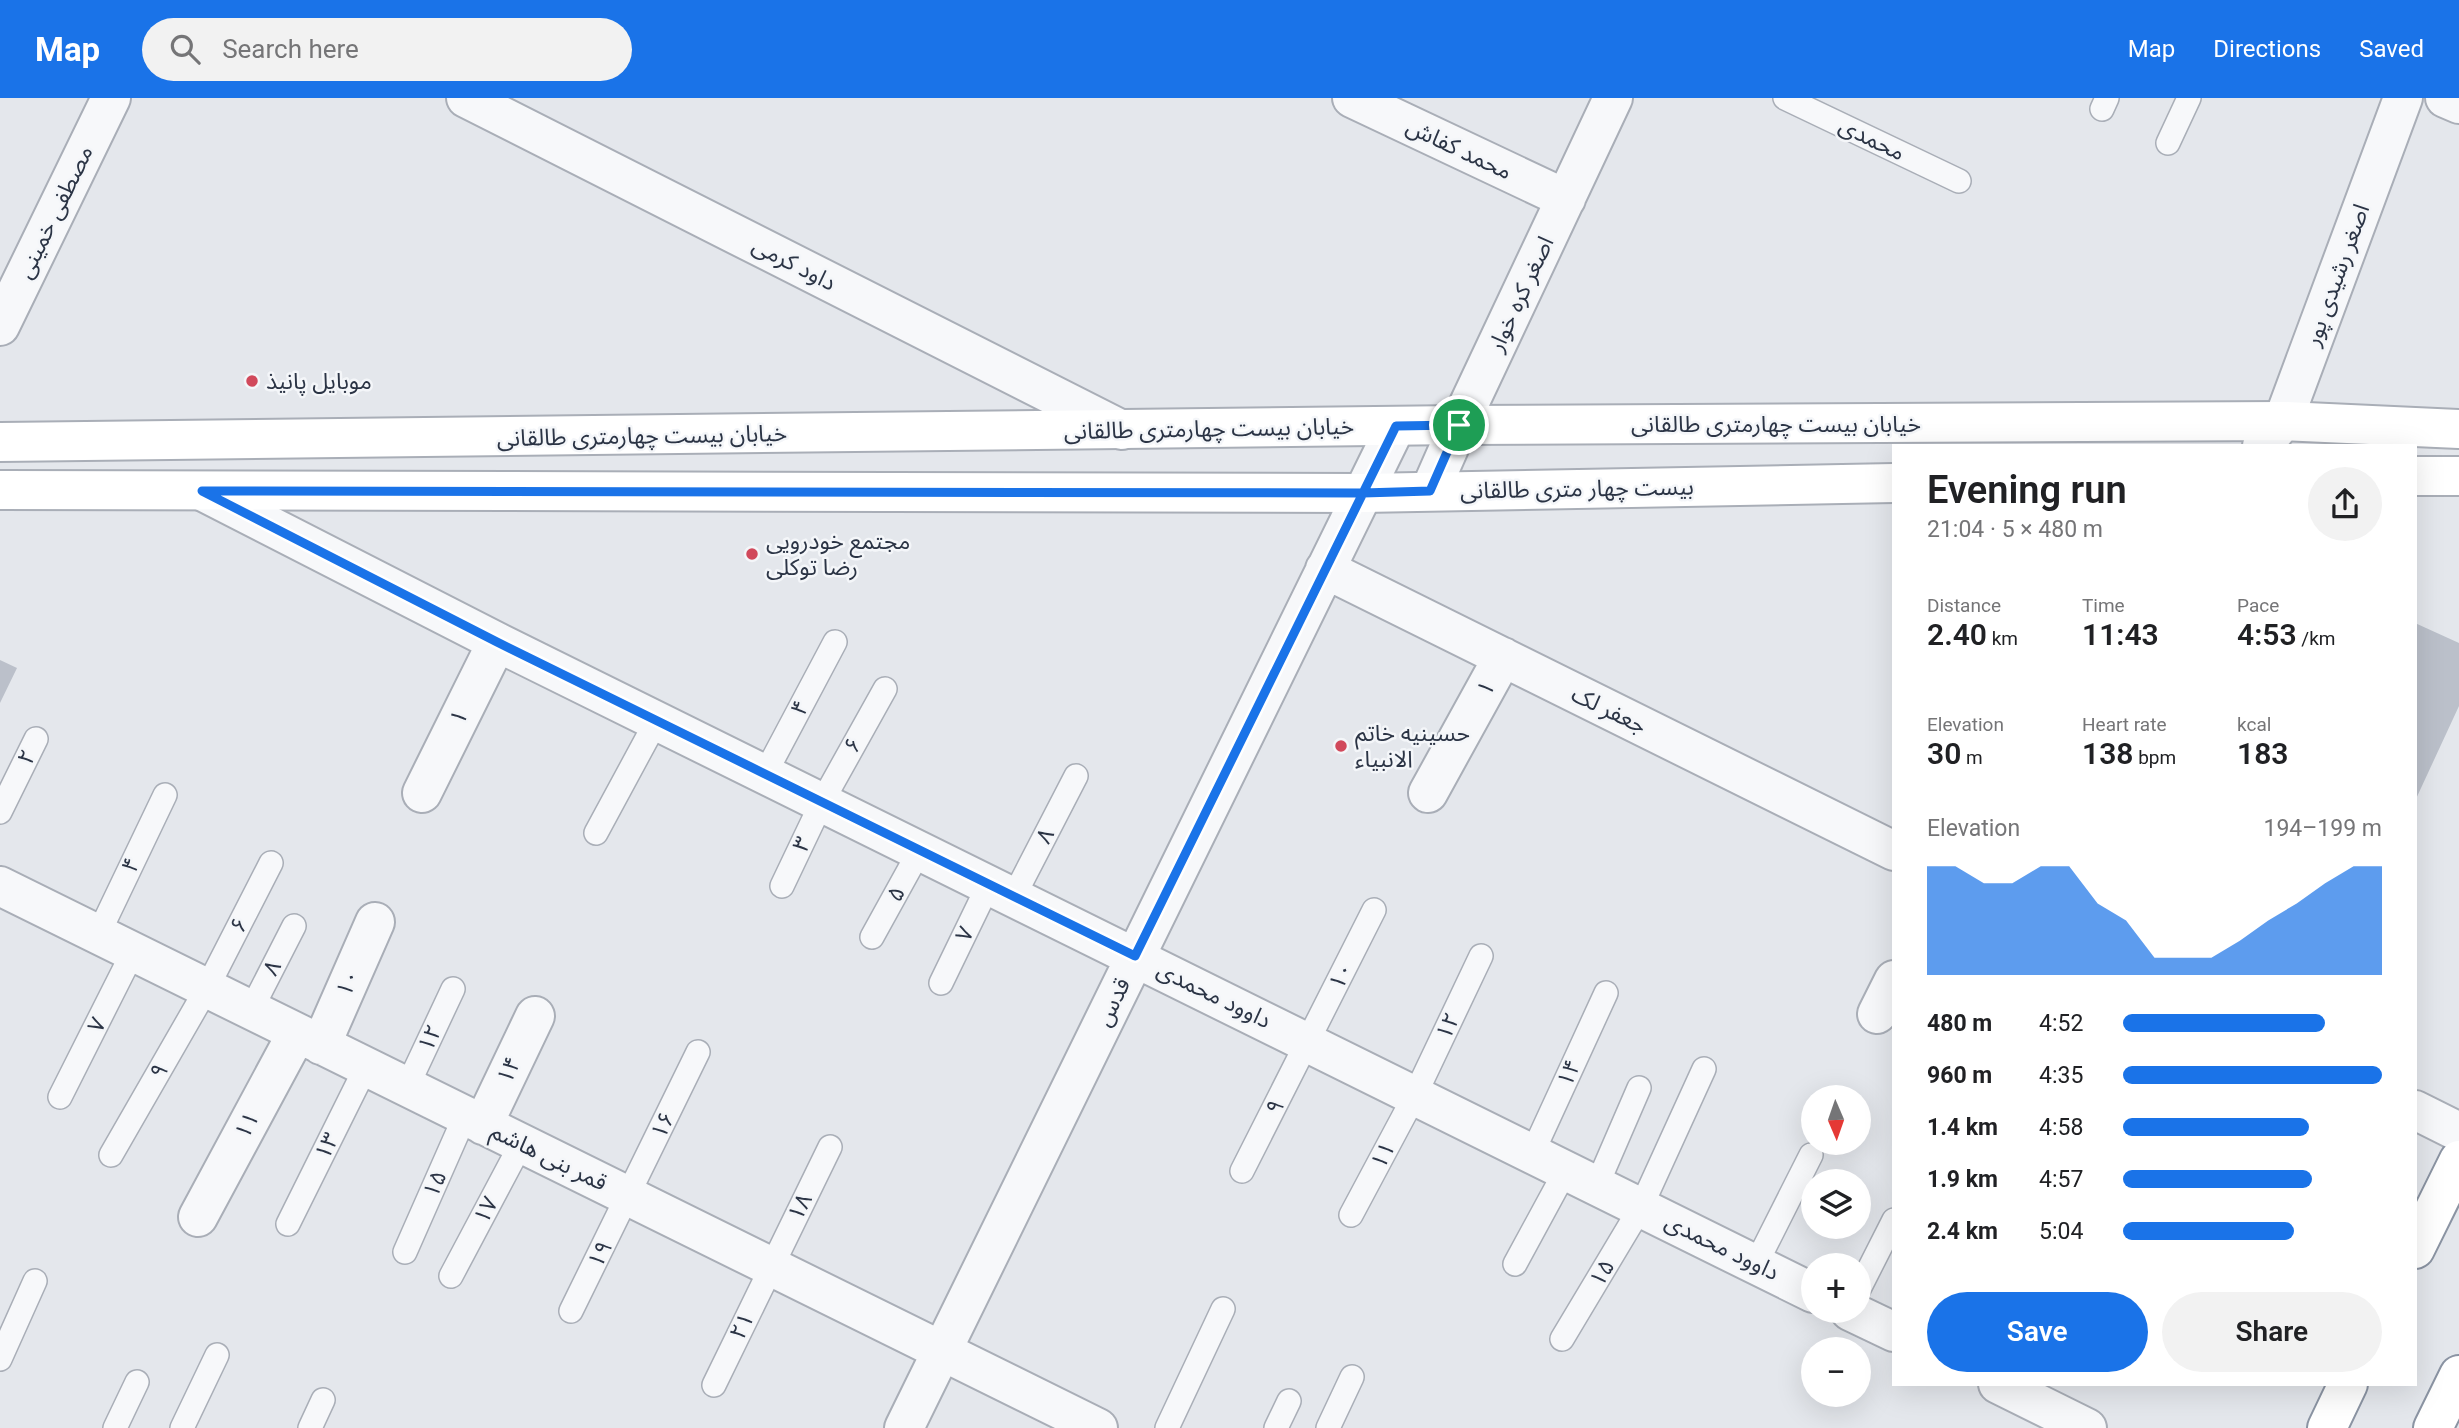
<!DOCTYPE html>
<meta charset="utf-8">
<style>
body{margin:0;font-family:Roboto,"Noto Sans Arabic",sans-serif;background:#f2f2f2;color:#202124;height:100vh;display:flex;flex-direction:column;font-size:26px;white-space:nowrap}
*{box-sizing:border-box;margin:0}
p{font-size:23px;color:#757577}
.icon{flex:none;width:38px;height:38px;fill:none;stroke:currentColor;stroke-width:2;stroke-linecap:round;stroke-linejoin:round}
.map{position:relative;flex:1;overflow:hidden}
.side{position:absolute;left:1892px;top:346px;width:525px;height:942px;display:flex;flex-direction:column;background:#fff;border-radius:0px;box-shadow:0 7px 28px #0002}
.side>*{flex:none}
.needle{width:46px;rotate:178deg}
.controls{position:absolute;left:1801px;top:987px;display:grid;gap:14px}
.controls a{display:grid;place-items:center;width:70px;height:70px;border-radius:50%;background:#fff;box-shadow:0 7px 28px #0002;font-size:35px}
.pin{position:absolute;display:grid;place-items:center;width:60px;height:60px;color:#fff;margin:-30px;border:4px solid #fff;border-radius:50%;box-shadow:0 2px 7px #0007}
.round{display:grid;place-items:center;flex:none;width:74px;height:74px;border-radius:37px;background:#f2f2f2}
.summary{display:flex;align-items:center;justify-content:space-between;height:119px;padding:0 35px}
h1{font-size:38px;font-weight:600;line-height:52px}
.figures{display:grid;grid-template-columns:repeat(3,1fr);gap:10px;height:119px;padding:7px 35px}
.figures div{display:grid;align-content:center}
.figures b{font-size:30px;font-weight:600}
.figures small{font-size:19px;font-weight:400}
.figures p{font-size:19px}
.chart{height:196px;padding:14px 35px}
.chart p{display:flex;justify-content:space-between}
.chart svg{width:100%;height:126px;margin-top:7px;fill:#1a73e8;opacity:.7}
.button{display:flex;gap:14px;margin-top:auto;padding:14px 35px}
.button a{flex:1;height:80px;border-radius:42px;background:#1a73e8;color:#fff;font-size:28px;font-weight:600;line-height:80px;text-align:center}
.button a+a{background:#f2f2f2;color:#202124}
ul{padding:0 35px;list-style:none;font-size:23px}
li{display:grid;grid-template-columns:112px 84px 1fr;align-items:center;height:52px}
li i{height:18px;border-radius:9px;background:#1a73e8}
header{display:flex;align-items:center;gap:42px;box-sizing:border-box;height:98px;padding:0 35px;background:#1a73e8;color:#fff}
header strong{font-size:33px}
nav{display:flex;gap:38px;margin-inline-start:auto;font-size:24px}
.search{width:490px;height:63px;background:#f2f2f2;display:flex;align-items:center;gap:18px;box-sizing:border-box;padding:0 24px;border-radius:38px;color:#757577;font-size:26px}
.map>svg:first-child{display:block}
.building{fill:#bbc0ca}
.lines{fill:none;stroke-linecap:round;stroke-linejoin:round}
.lane-casing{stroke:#a9aeb7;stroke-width:26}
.street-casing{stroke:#a9aeb7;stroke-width:42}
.secondary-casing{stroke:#a9aeb7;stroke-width:42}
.highway-casing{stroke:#8b94a3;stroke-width:42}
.lane{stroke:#f7f8fa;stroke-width:23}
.street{stroke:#f7f8fa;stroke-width:38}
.secondary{stroke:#fff;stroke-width:38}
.highway{stroke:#fff;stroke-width:38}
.route-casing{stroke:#fff;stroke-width:14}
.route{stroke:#1a73e8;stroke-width:9}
.poi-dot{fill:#d1495b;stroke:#f4f6f9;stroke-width:2.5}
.labels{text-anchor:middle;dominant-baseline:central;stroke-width:5;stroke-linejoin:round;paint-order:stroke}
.street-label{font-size:23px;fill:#2b3445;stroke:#f4f6f9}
.poi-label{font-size:23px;fill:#2b3445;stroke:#f4f6f9;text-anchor:start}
</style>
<header>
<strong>Map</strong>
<div class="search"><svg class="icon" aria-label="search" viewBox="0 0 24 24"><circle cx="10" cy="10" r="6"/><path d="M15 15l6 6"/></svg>Search here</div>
<nav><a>Map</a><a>Directions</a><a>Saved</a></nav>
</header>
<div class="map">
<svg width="2459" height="1330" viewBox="0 0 2459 1330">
<rect width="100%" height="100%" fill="#e4e7ec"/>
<path class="building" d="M2415 525 2459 545V608L2415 703Z
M0 562 17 570 0 605Z"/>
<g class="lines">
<defs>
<path id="lane" d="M1785 0 1959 83
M2102 11 2107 0
M2168 45 2189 0
M765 676 835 544
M0 714 36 641
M596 735 657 622
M782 788 822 704 885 591
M1014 798 1076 678
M98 837 165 697
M872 839 920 752
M941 885 989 786
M251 912 294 828
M407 989 453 891
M60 999 133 854
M1532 1056 1606 895
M111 1057 207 890 271 765
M1242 1073 1374 812
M1597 1087 1639 990
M1351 1117 1415 997 1481 858
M288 1126 366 969
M405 1154 465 1018
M1515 1166 1566 1072
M1756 1166 1811 1057
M451 1178 521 1046
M1858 1193 1894 1122
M571 1213 698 954
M1562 1241 1641 1109 1704 971
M0 1261 35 1183
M714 1287 830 1049
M115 1330 137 1284
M182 1330 217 1257
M310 1330 323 1302
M1167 1330 1223 1211
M1276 1330 1289 1303
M1328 1330 1352 1279"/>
<path id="street" d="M466 0 1122 332
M1352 0 1566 101
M2445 0 2459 6
M0 228 111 0
M2262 348 2283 323 2403 0
M202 393 497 544 1813 1195
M1430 393 1459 327 1613 0
M1325 471 1894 753
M422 695 497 544
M1428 695 1503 559
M0 788 1098 1330
M1877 916 1894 882
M321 947 375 824
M2415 1012 2459 1034
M483 1027 535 918
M198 1119 297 935
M1850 1213 1894 1234
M1998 1286 2087 1330
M904 1330 1396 328"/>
<path id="secondary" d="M0 344 1459 327 2283 323 2459 331
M2415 378H2459
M0 392 1363 395 1894 385"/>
<path id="highway" d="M2415 1151 2459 1062
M2327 1330 2348 1286
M2433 1330 2459 1277"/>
</defs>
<use href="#lane" class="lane-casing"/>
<use href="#street" class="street-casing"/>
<use href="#secondary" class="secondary-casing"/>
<use href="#highway" class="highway-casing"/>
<use href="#lane" class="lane"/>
<use href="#street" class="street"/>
<use href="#secondary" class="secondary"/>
<use href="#highway" class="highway"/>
</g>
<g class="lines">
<defs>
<path id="route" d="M1459 327 1396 328 1363 395 202 393 497 544 1135 858 1363 395 1430 393 1459 327"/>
</defs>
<use href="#route" class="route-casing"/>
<use href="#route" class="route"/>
</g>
<g class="poi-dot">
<circle cx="252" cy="283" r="7"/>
<circle cx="752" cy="456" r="7"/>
<circle cx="1341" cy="648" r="7"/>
</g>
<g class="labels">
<g class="street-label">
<text transform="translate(1872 41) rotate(26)">محمدی</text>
<text transform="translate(1459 51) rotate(25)">محمد کفاش</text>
<text transform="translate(55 114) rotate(-64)">مصطفی خمینی</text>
<text transform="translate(794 166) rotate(27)">داود کرمی</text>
<text transform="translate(2337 177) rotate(-70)">اصغر رشیدی پور</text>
<text transform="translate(1521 196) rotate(-65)">اصغر کره خوار</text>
<text x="1776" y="326">خیابان بیست چهارمتری طالقانی</text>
<text transform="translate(1209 331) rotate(-1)">خیابان بیست چهارمتری طالقانی</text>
<text transform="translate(642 338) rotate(-1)">خیابان بیست چهارمتری طالقانی</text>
<text transform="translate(1577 391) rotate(-1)">بیست چهار متری طالقانی</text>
<text transform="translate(1486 590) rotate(-61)">۱</text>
<text transform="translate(800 610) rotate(-62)">۴</text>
<text transform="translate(1609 612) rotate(26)">جعفر لک</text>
<text transform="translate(459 619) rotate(-64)">۱</text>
<text transform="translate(853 647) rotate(-61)">۶</text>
<text transform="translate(27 659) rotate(-64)">۲</text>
<text transform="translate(1045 738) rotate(-62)">۸</text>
<text transform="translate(802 746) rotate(-65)">۳</text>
<text transform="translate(131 767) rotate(-64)">۴</text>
<text transform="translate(896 796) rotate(-62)">۵</text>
<text transform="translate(239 827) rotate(-63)">۶</text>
<text transform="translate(965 836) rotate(-64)">۷</text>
<text transform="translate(272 870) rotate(-62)">۸</text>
<text transform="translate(1341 878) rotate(-64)">۱۰</text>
<text transform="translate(348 885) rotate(-66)">۱۰</text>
<text transform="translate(1214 897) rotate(26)">داوود محمدی</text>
<text transform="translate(1113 904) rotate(-64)">قدس</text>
<text transform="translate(97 927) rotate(-63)">۷</text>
<text transform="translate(1448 928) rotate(-65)">۱۲</text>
<text transform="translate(430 940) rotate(-65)">۱۲</text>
<text transform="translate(509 972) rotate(-65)">۱۴</text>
<text transform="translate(159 973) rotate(-60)">۹</text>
<text transform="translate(1569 975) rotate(-66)">۱۴</text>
<text transform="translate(1275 1009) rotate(-63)">۹</text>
<text transform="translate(247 1027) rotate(-62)">۱۱</text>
<text transform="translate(663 1027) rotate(-65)">۱۶</text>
<text transform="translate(327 1048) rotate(-64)">۱۳</text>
<text transform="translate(1383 1057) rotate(-62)">۱۱</text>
<text transform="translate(549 1059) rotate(26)">قمر بنی هاشم</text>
<text transform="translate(435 1086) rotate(-66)">۱۵</text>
<text transform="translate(800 1109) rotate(-64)">۱۸</text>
<text transform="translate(486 1112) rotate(-62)">۱۷</text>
<text transform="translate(1722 1149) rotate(26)">داوود محمدی</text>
<text transform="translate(600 1156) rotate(-63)">۱۹</text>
<text transform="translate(1602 1175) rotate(-59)">۱۵</text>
<text transform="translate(742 1228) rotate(-64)">۲۱</text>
</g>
<g class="poi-label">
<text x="266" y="283">موبایل پانیذ</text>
<text x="766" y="443">مجتمع خودرویی<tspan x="766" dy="26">رضا توکلی</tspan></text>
<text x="1355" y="635">حسینیه خاتم<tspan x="1355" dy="26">الانبیاء</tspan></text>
</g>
</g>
</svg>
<div class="controls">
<a><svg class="needle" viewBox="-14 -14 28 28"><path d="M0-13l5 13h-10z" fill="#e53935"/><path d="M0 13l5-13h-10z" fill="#757577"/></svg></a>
<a><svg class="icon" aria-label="layers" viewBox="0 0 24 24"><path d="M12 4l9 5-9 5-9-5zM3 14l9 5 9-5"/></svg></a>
<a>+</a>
<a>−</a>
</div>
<div class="pin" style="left:1459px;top:327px;background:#1e9e55"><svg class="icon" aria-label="arrive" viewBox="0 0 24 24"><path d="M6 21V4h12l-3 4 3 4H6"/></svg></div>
<section class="side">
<div class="summary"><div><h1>Evening run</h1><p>21:04 · 5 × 480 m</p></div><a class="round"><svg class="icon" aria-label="share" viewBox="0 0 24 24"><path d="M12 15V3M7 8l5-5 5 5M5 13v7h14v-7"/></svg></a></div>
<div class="figures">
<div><p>Distance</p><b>2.40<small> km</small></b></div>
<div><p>Time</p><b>11:43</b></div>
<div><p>Pace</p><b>4:53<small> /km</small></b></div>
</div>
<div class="figures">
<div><p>Elevation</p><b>30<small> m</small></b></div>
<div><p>Heart rate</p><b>138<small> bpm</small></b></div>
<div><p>kcal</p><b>183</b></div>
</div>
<div class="chart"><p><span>Elevation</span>194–199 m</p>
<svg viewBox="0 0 160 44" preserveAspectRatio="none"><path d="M0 44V6L10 6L20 12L30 12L40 6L50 6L60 19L70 25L80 38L90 38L100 38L110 32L120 25L130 19L140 12L150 6L160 6V44z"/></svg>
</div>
<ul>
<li><b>480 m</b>4:52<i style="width:78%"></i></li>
<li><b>960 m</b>4:35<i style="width:100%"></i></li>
<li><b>1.4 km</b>4:58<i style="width:72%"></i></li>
<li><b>1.9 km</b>4:57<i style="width:73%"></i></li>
<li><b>2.4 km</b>5:04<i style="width:66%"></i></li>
</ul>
<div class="button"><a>Save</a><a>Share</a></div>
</section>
</div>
